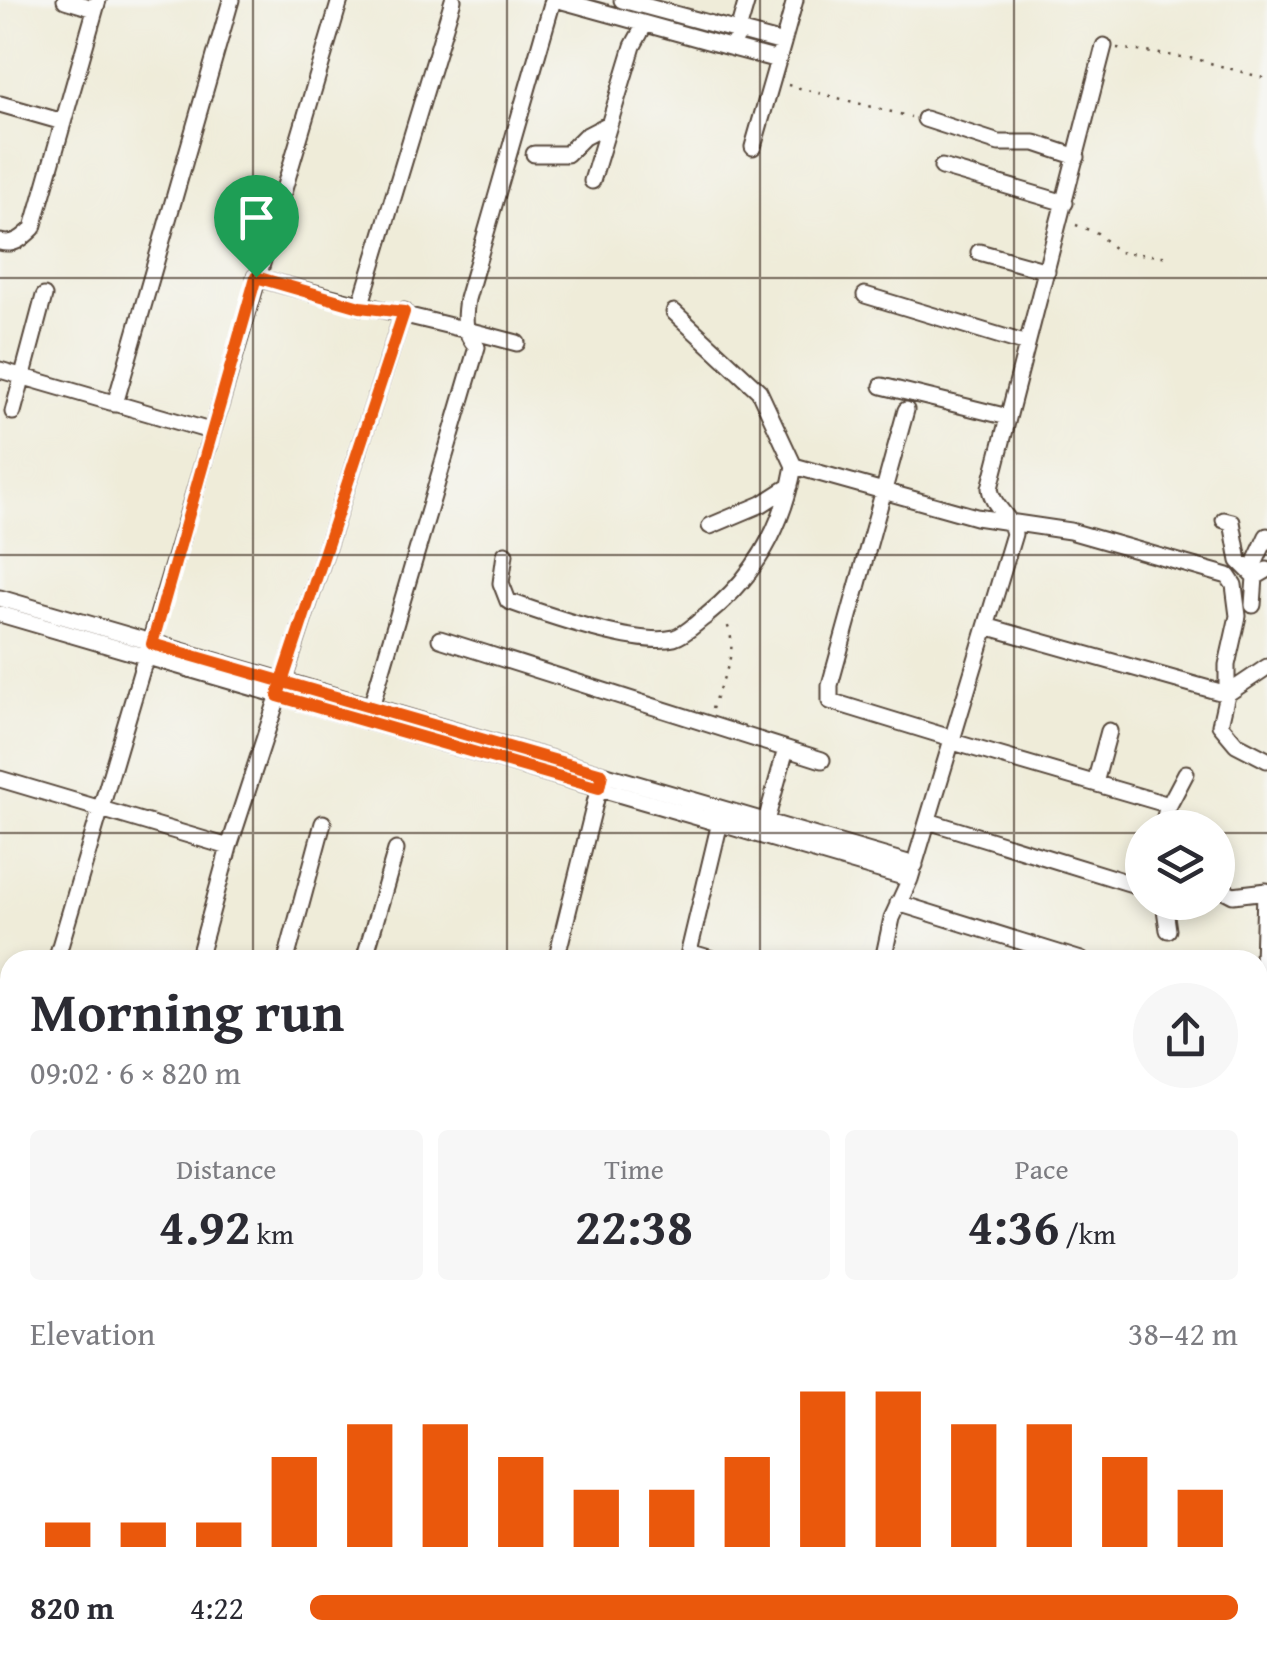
<!DOCTYPE html>
<meta charset="utf-8">
<style>
body{margin:0;font-family:"Gentium Book Plus",serif;background:#f7f7f7;color:#2b2b33;height:100vh;display:flex;flex-direction:column;font-size:38px;white-space:nowrap}
*{box-sizing:border-box;margin:0}
p{font-size:32px;color:#7c7c81}
.icon{flex:none;width:55px;height:55px;fill:none;stroke:currentColor;stroke-width:2;stroke-linecap:round;stroke-linejoin:round}
.map{position:relative;flex:1;overflow:hidden}
.side{position:absolute;left:0px;top:950px;width:1268px;height:718px;display:flex;flex-direction:column;background:#fff;border-radius:30px 30px 0 0;box-shadow:0 5px 15px #0003}
.side>*{flex:none}
.fabs{position:absolute;left:1125px;top:810px;display:grid;gap:20px}
.fabs a{display:grid;place-items:center;width:110px;height:110px;border-radius:50%;background:#fff;box-shadow:0 5px 15px #0003;font-size:50px}
.pin{position:absolute;display:grid;place-items:center;width:85px;height:85px;color:#fff;margin:-102px -42px;border-radius:50% 50% 50% 0;rotate:-45deg;box-shadow:0 0 10px #0007}
.pin .icon{rotate:45deg}
.round{display:grid;place-items:center;flex:none;width:105px;height:105px;border-radius:52px;background:#f7f7f7}
.head{display:flex;align-items:center;justify-content:space-between;height:170px;padding:0 30px}
h1{font-size:55px;font-weight:800;line-height:75px}
.figures{display:grid;grid-template-columns:repeat(3,1fr);gap:15px;height:170px;padding:10px 30px}
.figures div{display:grid;align-content:center;border-radius:10px;background:#f7f7f7;text-align:center}
.figures b{font-size:50px;font-weight:800}
.figures small{font-size:28px;font-weight:400}
.figures p{font-size:28px}
.chart{height:280px;padding:20px 30px}
.chart p{display:flex;justify-content:space-between}
.chart svg{width:100%;height:180px;margin-top:10px;stroke:#ea580c;stroke-width:6}
ul{padding:0 30px;list-style:none;font-size:32px}
li{display:grid;grid-template-columns:160px 120px 1fr;align-items:center;height:75px}
li i{height:25px;border-radius:12px;background:#ea580c}
.map>svg:first-child{display:block}
.lines{fill:none;stroke-linecap:round;stroke-linejoin:round}
.street-casing{stroke:#56473a;stroke-width:19}
.secondary-casing{stroke:#56473a;stroke-width:24}
.path{stroke:#56473a;stroke-width:2.5;stroke-dasharray:2.5 8;stroke-linecap:butt}
.street{stroke:#fff;stroke-width:15}
.secondary{stroke:#fce5cf;stroke-width:20}
.route-casing{stroke:#fff;stroke-width:20}
.route{stroke:#ea580c;stroke-width:12}
.grid{fill:none;stroke:#3b2a1e;stroke-width:2.5;stroke-opacity:0.55}
</style>
<div class="map">
<svg width="1267" height="1666" viewBox="0 0 1267 1666">
<rect width="100%" height="100%" fill="#f6f6f2"/>
<filter id="ink" filterUnits="userSpaceOnUse"><feTurbulence type="fractalNoise" baseFrequency=".01" numOctaves="2"/><feDisplacementMap in="SourceGraphic" scale="20" xChannelSelector="R" yChannelSelector="G"/><feConvolveMatrix kernelMatrix="1 2 1 2 8 2 1 2 1" color-interpolation-filters="sRGB"/></filter>
<filter id="wash" filterUnits="userSpaceOnUse"><feTurbulence type="fractalNoise" baseFrequency=".0048" numOctaves="4" result="noise"/><feDisplacementMap in="SourceGraphic" scale="40" xChannelSelector="R" yChannelSelector="G"/><feGaussianBlur stdDeviation="2.25" result="paint"/><feColorMatrix in="noise" values="0 0 0 0 0 0 0 0 0 0 0 0 0 0 0 0 0 1.4 0 .05"/><feComposite in="paint" operator="in"/></filter>
<g filter="url(#wash)">
<rect width="100%" height="100%" fill="#efecd9"/>
</g>
<g filter="url(#ink)">
<g class="lines">
<defs>
<path id="street" d="M65 0 95 9
M559 0 733 48 738 31 783 43 753 147
M622 0 738 31 747 0
M783 43 795 0
M733 48 778 60
M0 104 63 122
M925 119 999 143H1035L1077 157
M534 154H567L584 137 609 124
M942 167 1065 203
M592 181 633 46 645 24
M0 242C14 246 23 238 33 228L98 0
M979 252 1047 271
M255 277C342 302 429 319 517 343
M865 295 1027 344
M360 307 453 0
M674 312 759 391 794 466 976 517 1070 531 1228 576 1234 585 1238 616 1227 665V694L1220 725 1236 744 1267 760
M0 370 210 431
M882 386 1008 417
M115 404 231 0
M906 410 830 685V701L954 739
M13 412 44 296
M1224 520 1232 522 1239 561 1255 577
M710 526 762 504 790 486
M505 554 501 583 508 601C544 614 638 647 674 638 685 635 696 623 706 616 755 577 783 528 794 466
M1255 577V562L1267 536
M0 598 915 865
M1253 605 1255 577 1267 570
M0 614 910 879 1014 534C1011 515 992 507 990 488L1104 46
M989 627 1227 694 1267 667
M440 639 822 760
M371 707 477 347C463 333 464 318 467 299L553 0
M953 742 1169 805
M0 779 229 847
M1095 783 1109 731
M766 821 786 749
M928 821 1142 887
M1162 828 1167 809 1186 773
M1218 887 1233 895 1267 891
M1164 902 1168 930
M898 903 1081 960
M689 952 716 960
M56 960 340 0
M198 960 229 847 404 311
M286 960 323 823
M364 960 396 850
M556 960 600 783
M687 960 721 818
M883 960 892 918 910 879
M1258 978 1263 963 1265 891
M1258 987 1267 992
M0 1031 10 1043
M0 1052 10 1059
M1258 1221 1267 1200
M1258 1259 1267 1262
M0 1310 10 1313
M0 1364 10 1367
M0 1485 10 1488
M0 1571 10 1575
M270 1658 297 1666
M911 1663 918 1658
M194 1666 197 1658
M377 1666 379 1658
M397 1666 400 1658
M499 1666 501 1658
M623 1666 626 1658
M723 1666 726 1658
M806 1666 809 1658
M856 1666 858 1658
M1047 1666 1050 1658
M1143 1666 1146 1658"/>
<path id="secondary" d="M0 1213 10 1216
M775 1658 786 1666"/>
</defs>
<use href="#street" class="street-casing"/>
<use href="#secondary" class="secondary-casing"/>
<path class="path" d="M1117 48 1196 59 1267 79
M788 85 911 117
M1076 225 1097 233 1118 252 1172 257
M712 709C721 678 741 653 726 622
M0 1129 10 1112
M1258 1570 1267 1573"/>
<use href="#street" class="street"/>
<use href="#secondary" class="secondary"/>
</g>
</g>
<g class="lines" filter="url(#ink)">
<defs>
<path id="route" d="M256 277 152 644C302 688 452 732 602 774L599 788 278 696 282 682 404 312 360 307 256 277"/>
</defs>
<use href="#route" class="route-casing"/>
<use href="#route" class="route"/>
</g>
<path class="grid" d="M253 0V960M507 0V960M760 0V960M1014 0V960M0 278H1267M0 555H1267M0 833H1142M1218 833H1267M0 1111H10M1258 1111H1267M0 1388H10M1258 1388H1267M253 1658V1666M507 1658V1666M760 1658V1666M1014 1658V1666"/>
</svg>
<div class="fabs">
<a><svg class="icon" aria-label="layers" viewBox="0 0 24 24"><path d="M12 4l9 5-9 5-9-5zM3 14l9 5 9-5"/></svg></a>
</div>
<div class="pin" style="left:256px;top:277px;background:#1e9e55"><svg class="icon" aria-label="arrive" viewBox="0 0 24 24"><path d="M6 21V4h12l-3 4 3 4H6"/></svg></div>
<section class="side">
<div class="head"><div><h1>Morning run</h1><p>09:02 · 6 × 820 m</p></div><a class="round"><svg class="icon" aria-label="share" viewBox="0 0 24 24"><path d="M12 15V3M7 8l5-5 5 5M5 13v7h14v-7"/></svg></a></div>
<div class="figures">
<div><p>Distance</p><b>4.92<small> km</small></b></div>
<div><p>Time</p><b>22:38</b></div>
<div><p>Pace</p><b>4:36<small> /km</small></b></div>
</div>
<div class="chart"><p><span>Elevation</span>38–42 m</p>
<svg viewBox="0 0 160 44" preserveAspectRatio="none"><path d="M5 44V38M15 44V38M25 44V38M35 44V22M45 44V14M55 44V14M65 44V22M75 44V30M85 44V30M95 44V22M105 44V6M115 44V6M125 44V14M135 44V14M145 44V22M155 44V30"/></svg>
</div>
<ul>
<li><b>820 m</b>4:22<i style="width:100%"></i></li>
</ul>
</section>
</div>
